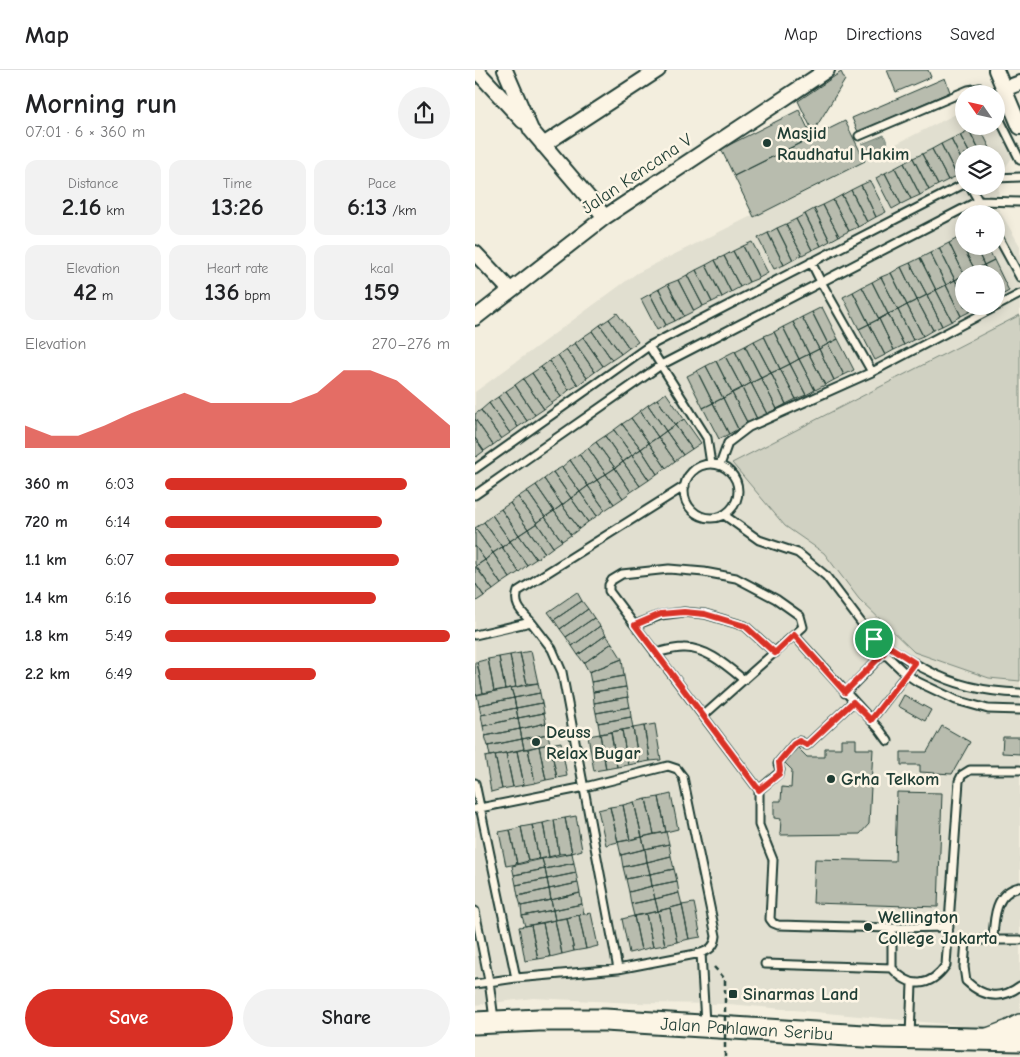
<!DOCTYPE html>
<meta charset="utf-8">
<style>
body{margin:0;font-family:"Comic Neue",sans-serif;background:#f2f2f2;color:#202124;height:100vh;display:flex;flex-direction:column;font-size:19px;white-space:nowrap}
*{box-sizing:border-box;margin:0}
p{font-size:16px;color:#757577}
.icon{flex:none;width:28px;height:28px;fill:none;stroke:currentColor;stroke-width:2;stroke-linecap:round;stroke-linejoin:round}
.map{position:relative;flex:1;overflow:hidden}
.details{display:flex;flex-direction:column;background:#fff;width:475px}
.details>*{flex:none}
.needle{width:32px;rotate:304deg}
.buttons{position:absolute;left:480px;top:15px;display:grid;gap:10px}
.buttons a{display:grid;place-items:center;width:50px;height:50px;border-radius:50%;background:#fff;box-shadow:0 2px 12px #0003;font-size:25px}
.pin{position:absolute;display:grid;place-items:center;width:42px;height:42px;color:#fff;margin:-21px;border:2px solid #fff;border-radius:50%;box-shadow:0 1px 5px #0007}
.round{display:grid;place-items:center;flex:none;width:52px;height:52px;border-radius:26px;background:#f2f2f2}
.headline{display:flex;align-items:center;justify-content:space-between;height:85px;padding:0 25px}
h1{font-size:28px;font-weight:700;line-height:38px}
.stats{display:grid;grid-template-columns:repeat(3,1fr);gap:8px;height:85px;padding:5px 25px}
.stats div{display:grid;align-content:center;border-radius:12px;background:#f2f2f2;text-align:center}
.stats b{font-size:25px;font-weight:700}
.stats small{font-size:14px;font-weight:400}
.stats p{font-size:14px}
.chart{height:140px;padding:10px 25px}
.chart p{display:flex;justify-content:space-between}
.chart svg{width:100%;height:90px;margin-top:5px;fill:#d93025;opacity:.7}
.cta{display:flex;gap:10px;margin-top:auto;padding:10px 25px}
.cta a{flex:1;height:58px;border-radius:30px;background:#d93025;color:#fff;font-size:20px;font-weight:700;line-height:58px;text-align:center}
.cta a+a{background:#f2f2f2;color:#202124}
ul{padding:0 25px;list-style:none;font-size:16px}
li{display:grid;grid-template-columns:80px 60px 1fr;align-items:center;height:38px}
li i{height:12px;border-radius:6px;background:#d93025}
header{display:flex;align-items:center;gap:30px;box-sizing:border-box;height:70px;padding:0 25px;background:#fff;border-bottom:1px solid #e0e0e0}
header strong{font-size:24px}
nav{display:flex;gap:28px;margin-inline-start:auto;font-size:18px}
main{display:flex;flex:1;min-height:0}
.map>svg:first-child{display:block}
.built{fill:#e1dfd0;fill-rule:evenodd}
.green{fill:#d0d1c2;stroke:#78877b}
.water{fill:#a0a89b;stroke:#6c7d72}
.building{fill:#b8bcae;stroke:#1f3d34}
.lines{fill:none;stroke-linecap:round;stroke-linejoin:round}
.lane-casing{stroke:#1f3d34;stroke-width:11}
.street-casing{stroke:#1f3d34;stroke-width:18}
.secondary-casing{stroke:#1f3d34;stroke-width:22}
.primary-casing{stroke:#1f3d34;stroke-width:25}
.path{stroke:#1f3d34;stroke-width:2.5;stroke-dasharray:5 4;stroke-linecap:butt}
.lane{stroke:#fcf5e5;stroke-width:7}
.street{stroke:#fcf5e5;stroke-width:14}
.secondary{stroke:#fcf5e5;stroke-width:19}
.primary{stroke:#fcf5e5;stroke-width:21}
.path-bridge{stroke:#1f3d34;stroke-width:2.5;stroke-dasharray:5 4;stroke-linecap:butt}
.route-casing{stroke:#fff;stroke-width:10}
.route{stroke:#d93025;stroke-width:6}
.poi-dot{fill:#1f3d34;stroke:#fcf5e5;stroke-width:2}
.labels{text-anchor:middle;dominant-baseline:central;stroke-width:5;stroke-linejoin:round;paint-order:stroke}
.poi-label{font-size:18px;font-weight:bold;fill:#1f3d34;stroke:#fcf5e5;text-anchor:start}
.street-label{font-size:18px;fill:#1f3d34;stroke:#fcf5e5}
</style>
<header>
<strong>Map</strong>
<nav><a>Map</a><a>Directions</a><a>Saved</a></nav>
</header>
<main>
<section class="details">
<div class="headline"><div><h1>Morning run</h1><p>07:01 · 6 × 360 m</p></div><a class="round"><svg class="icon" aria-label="share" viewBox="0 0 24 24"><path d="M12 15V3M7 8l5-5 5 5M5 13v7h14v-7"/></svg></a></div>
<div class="stats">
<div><p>Distance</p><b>2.16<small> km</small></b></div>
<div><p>Time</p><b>13:26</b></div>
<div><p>Pace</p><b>6:13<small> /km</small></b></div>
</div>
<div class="stats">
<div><p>Elevation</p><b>42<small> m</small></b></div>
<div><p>Heart rate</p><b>136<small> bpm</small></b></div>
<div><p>kcal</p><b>159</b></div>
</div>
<div class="chart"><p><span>Elevation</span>270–276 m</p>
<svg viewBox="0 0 160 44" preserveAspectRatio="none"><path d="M0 44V33L10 38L20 38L30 33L40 27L50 22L60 17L70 22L80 22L90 22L100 22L110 17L120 6L130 6L140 11L150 22L160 33V44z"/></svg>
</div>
<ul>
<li><b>360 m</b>6:03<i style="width:85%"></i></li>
<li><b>720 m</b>6:14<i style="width:76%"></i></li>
<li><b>1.1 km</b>6:07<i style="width:82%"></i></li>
<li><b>1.4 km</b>6:16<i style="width:74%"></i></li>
<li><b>1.8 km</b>5:49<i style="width:100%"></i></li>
<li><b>2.2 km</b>6:49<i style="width:53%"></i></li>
</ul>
<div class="cta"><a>Save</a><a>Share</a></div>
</section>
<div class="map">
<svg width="545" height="987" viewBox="0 0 545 987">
<rect width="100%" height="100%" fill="#f3eede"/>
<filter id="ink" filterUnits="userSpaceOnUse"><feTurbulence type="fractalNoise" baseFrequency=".02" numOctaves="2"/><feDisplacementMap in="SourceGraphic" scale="10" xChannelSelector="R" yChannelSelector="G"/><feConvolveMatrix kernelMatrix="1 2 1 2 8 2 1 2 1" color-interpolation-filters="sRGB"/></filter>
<g filter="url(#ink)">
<path class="built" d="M525 22 544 77 524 107 523 138 545 176V950L524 959 254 934 161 933 58 928 0 935V322L162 203 489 40V56H521V24ZM489 84H521V116H489ZM489 144H521V176H489ZM489 204H521V236H489Z"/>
<path class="green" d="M545 245V611L514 608 439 582 384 529 349 483 310 456 257 393Z"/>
<path class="water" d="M409 65 413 75 391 84 387 74Z"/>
<path class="building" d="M412 0H453L456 7 421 22Z
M366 2 370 10 338 62 323 31Z
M470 8 475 22 383 62 377 48Z
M324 40 337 67 259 106 246 79Z
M370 51 390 91 279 147 259 106Z
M501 56H504L518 84H506L494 60Z
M494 60 506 84H495L485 65Z
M485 65 495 84H489V95L476 69Z
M476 69 489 95V102L482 106 466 74Z
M466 74 482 106 473 110 457 79Z
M457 79 473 110 463 115 447 84Z
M447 84 463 115 454 120 438 88Z
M438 88 454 120 445 125 429 93Z
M429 93 445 125 436 129 420 98Z
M420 98 436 129 426 134 410 103Z
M410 103 426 134 417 139 401 108Z
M395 111 411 142 401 147 386 115Z
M386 115 401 147 392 152 376 120Z
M376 120 392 152 383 157 367 125Z
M367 125 383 157 374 161 358 130Z
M358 130 374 161 364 166 348 135Z
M348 135 364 166 355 171 339 139Z
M339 139 355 171 346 176 330 144Z
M330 144 346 176 337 180 321 149Z
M321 149 337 180 327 185 311 154Z
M311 154 327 185 318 190 302 158Z
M302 158 318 190 309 195 293 163Z
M293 163 309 195 299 199 283 168Z
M489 165V176H500L509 195 500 200 483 168Z
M483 168 500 200 492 204H489L474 173Z
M277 172 293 203 284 208 268 176Z
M474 173 489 204 480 210 464 178Z
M268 176 284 208 274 212 258 181Z
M500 176H512L519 190 509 195Z
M464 178 480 210 471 215 455 183Z
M258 181 274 212 265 217 249 186Z
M455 183 471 215 461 220 445 188Z
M249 186 265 217 256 222 240 190Z
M445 188 461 220 452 225 435 193Z
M240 190 256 222 247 227 231 195Z
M519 190 534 221 525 226 521 219V204H514L509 195Z
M435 193 452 225 442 230 426 197Z
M231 195 247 227 237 232 221 200Z
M509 195 514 204H502L500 200Z
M426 197 442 230 432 235 416 203Z
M221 200 237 232 228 236 212 205Z
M416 203 432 235 423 240 406 207Z
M212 205 228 236 219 241 203 210Z
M489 206V227L480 210Z
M406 207 423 240 413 244 397 212Z
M203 210 219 241 209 246 193 214Z
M480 210 489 227V236H494L496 241 486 246 471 215Z
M397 212 413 244 404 249 387 217Z
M193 214 209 246 200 251 184 219Z
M471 215 486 246 477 251 461 220Z
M387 217 404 249 394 254 378 222Z
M184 219 200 251 191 255 175 224Z
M461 220 477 251 467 256 452 225Z
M378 222 394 254 384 259 368 227Z
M175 224 191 255 182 260 166 229Z
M452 225 467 256 458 260 442 230Z
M442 230 458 260 448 266 432 235Z
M432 235 448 266 438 270 423 240Z
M347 237 363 269 353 274 337 242Z
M423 240 438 270 429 275 413 244Z
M337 242 353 274 344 279 327 247Z
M142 243 163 272 154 278 134 249Z
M413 244 429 275 419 280 404 249Z
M327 247 344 279 334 284 318 252Z
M134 249 154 278 146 284 125 255Z
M404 249 419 280 410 285 394 254Z
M318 252 334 284 324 289 308 257Z
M394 254 410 285 400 290 384 259Z
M125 255 146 284 137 290 117 261Z
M308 257 324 289 315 294 299 262Z
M117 261 137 290 128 296 108 267Z
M299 262 315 294 305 299 289 266Z
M289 266 305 299 296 303 279 271Z
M108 267 128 296 120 302 100 273Z
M363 269 379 300 369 305 353 274Z
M279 271 296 303 286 308 270 276Z
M100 273 120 302 112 308 91 279Z
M353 274 369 305 359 310 344 279Z
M270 276 286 308 276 313 260 281Z
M91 279 112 308 103 315 83 285Z
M344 279 359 310 350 315 334 284Z
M260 281 276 313 267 318 250 286Z
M334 284 350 315 340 320 324 289Z
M83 285 103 315 94 320 74 291Z
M250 286 267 318 257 323 241 291Z
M324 289 340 320 331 325 315 294Z
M74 291 94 320 86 327 66 297Z
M241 291 257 323 248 328 231 296Z
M315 294 331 325 321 329 305 299Z
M231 296 248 328 238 333 222 301Z
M66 297 86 327 77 333 57 303Z
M305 299 321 329 311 334 296 303Z
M222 301 238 333 228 338 212 306Z
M57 303 77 333 69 339 48 309Z
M296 303 311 334 302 339 286 308Z
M286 308 302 339 292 344 276 313Z
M48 309 69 339 60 345 40 315Z
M276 313 292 344 282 349 267 318Z
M40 315 60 345 52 351 31 321Z
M267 318 282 349 273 354 257 323Z
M31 321 52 351 43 357 23 327Z
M191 323 209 349 200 355 182 329Z
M257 323 273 354 263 359 248 328Z
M23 327 43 357 35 363 14 333Z
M248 328 263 359 254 364 238 333Z
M182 329 200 355 191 361 173 335Z
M14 333 35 363 26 369 6 340Z
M238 333 254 364 244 369 228 338Z
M173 335 191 361 183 367 165 341Z
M6 340 26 369 18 375 0 349V344Z
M165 341 183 367 174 373 156 348Z
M156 348 174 373 166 379 147 354Z
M0 349 18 375 9 381 0 368Z
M209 349 226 373 217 379 200 355Z
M147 354 166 379 157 385 139 360Z
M200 355 217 379 208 385 191 361Z
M139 360 157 385 148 392 130 366Z
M191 361 208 385 200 391 183 367Z
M130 366 148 392 140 398 121 372Z
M183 367 200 391 191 398 174 373Z
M0 368 9 381 1 387 0 386Z
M121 372 140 398 131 404 113 378Z
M174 373 191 398 182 404 166 379Z
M113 378 131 404 122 410 104 384Z
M166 379 182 404 174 410 157 385Z
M104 384 122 410 113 416 95 390Z
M157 385 174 410 165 416 148 392Z
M95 390 113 416 105 422 87 397Z
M148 392 165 416 156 422 140 398Z
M87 397 105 422 96 428 78 402Z
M140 398 156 422 148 428 131 404Z
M78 402 96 428 87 435 69 409Z
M131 404 148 428 139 434 122 410Z
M69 409 87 435 79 441 61 415Z
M122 410 139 434 130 440 113 416Z
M61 415 79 441 70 447 52 421Z
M113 416 130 440 122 446 105 422Z
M52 421 70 447 62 453 43 427Z
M105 422 122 446 113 452 96 428Z
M43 427 62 453 53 459 35 433Z
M96 428 113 452 104 459 87 435Z
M35 433 53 459 44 465 26 439Z
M87 435 104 459 96 465 79 441Z
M26 439 44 465 35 471 17 445Z
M79 441 96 465 87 471 70 447Z
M17 445 35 471 27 477 9 452Z
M70 447 87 471 78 477 62 453Z
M9 452 27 477 18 483 0 458Z
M62 453 78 477 70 483 53 459Z
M0 458 18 483 10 490 0 476Z
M53 459 70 483 61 489 44 465Z
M44 465 61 489 52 495 35 471Z
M35 471 52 495 44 502 27 477Z
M0 476 10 490 1 496 0 494Z
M27 477 44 502 35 508 18 483Z
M18 483 35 508 26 514 10 490Z
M10 490 26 514 18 520 1 496Z
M0 496 18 520 9 526 0 513Z
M0 513 9 526 0 532Z
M102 522 107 531 79 550 73 542Z
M107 531 113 539 85 559 79 550Z
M113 539 119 548 91 567 85 559Z
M119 548 125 556 97 576 91 567Z
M125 556 131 565 103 585 97 576Z
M131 565 137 573 109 593 103 585Z
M137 573 147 589 114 602 109 593Z
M56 581 63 613 52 614 45 583Z
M45 583 52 614 41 617 35 585Z
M35 585 41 617 30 619 24 587Z
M24 587 30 619 19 621 13 589Z
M13 589 19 621 8 623 2 592Z
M147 589 149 606 116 612 114 602Z
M0 592H2L8 623 0 625Z
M149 606 151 617 118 622 116 612Z
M63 613 65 623 39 628 36 618Z
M151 617 153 627 119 633 118 622Z
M36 618 39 628 4 635 2 625Z
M65 623 67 633 41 638 39 628Z
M429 625 456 640 450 651 423 636Z
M153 627 155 637 121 643 119 633Z
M39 628 41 638 6 645 4 635Z
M67 633 69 643 43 648 41 638Z
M155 637 156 647 123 653 121 643Z
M41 638 43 648 8 656 6 645Z
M69 643 71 653 45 659 43 648Z
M156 647 158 658 125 664 123 653Z
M43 648 45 659 10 666 8 656Z
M71 653 73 664 47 669 45 659Z
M180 654 186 690 175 691 169 656Z
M169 656 175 691 164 693 158 658Z
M467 656 495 672 477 704 445 702V695H426V682H452Z
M158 658 164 693 153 695 147 660Z
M45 659 47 669 13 676 10 666Z
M147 660 153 695 142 697 136 662Z
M136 662 142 697 131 699 125 664Z
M73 664 75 674 49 679 47 669Z
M125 664 131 699 119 701 113 666Z
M528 667H545V684L527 683Z
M47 669 49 679 15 686 13 676Z
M366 669H381V679H398L394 754 385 764 305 765 306 749 299 748V731H306L307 717 316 718 317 700 308 691 322 677 332 687H350V678H366Z
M86 672 92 706 82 708 75 674Z
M75 674 82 708 71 710 64 676Z
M64 676 71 710 60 713 53 679Z
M49 679H53L60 713 49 715 42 681Z
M42 681 49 715 38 717 31 683Z
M31 683 38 717 27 719 20 685Z
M20 685 27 719 16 722 10 687Z
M422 722 467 723 463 837 338 833 340 789 420 791Z
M196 724 203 759 191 762 184 727Z
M184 727 191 762 179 764 171 729Z
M171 729 179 764 167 767 159 732Z
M159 732 167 767 155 770 148 735Z
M148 735 155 770 143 772 135 737Z
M135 737 143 772 131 775 123 740Z
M101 746 107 780 97 783 90 748Z
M90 748 97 783 84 784 79 750Z
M79 750 84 784 74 787 68 753Z
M68 753 74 787 64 789 57 755Z
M57 755 64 789 53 791 46 757Z
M46 757 53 791 42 794 35 760Z
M35 760 42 794 31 796 24 762Z
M191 762 194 774 170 779 167 767Z
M167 767 170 779 146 785 143 772Z
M194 774 196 786 172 792 170 779Z
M170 779 172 792 148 797 146 785Z
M97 783 99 793 70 799 67 789Z
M196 786 199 799 175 804 172 792Z
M67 789 70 799 39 805 37 796Z
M172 792 175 804 151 809 148 797Z
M99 793 101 803 72 809 70 799Z
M70 799 72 809 41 815 39 805Z
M199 799 202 811 177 816 175 804Z
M101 803 103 813 74 819 72 809Z
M175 804 177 816 154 822 151 809Z
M72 809 74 819 43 826 41 815Z
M202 811 204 823 180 829 177 816Z
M103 813 105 823 76 830 74 819Z
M177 816 180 829 156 834 154 822Z
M74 819 76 830 46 836 43 826Z
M105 823 107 834 78 840 76 830Z
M204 823 207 835 183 841 180 829Z
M180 829 183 841 159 846 156 834Z
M76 830 78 840 47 846 46 836Z
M219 833 226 867 214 869 207 835Z
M107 834 109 844 80 850 78 840Z
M207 835 214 869 202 872 195 838Z
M195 838 202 872 190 875 183 841Z
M78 840 80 850 50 856 47 846Z
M183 841 190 875 178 877 171 844Z
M116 843 123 876 111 879 104 845Z
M171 844 178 877 166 880 159 846Z
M104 845 111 879 99 881 92 848Z
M159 846 166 880 154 883 147 849Z
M92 848 99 881 87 884 80 850Z
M80 850 87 884 75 887 68 853Z
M68 853 75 887 63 889 56 855Z
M56 855 63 889 50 891 44 857Z"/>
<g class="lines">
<defs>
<path id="lane" d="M521 42 545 90
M384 66 493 20 505 18 512 24
M521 108 545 107
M495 116 511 144
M521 163 545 207
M336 192 346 212 397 302
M174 276 232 368 236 394
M209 421a27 27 0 1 1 54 0a27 27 0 1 1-54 0Z
M245 395 253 373 274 357 397 302 545 224
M0 399 174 276 489 114
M0 425 186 295 503 131 545 132
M249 445 284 470 323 483 351 506 409 583 431 604 443 612 481 630 513 639 545 640
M56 552C47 542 38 535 43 521L210 416
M160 555 186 545 209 542 230 544 270 556 300 583
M0 565 56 552 77 579 87 602 143 899
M319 565 405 660 413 671
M402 571C419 579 434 592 452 600 481 616 512 622 545 623
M180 583C189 581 199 578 208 578 231 577 252 596 269 610
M370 623 411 581
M228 646 328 557 325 546 301 529 261 508 229 502 194 499 147 504 137 510 134 515V521L284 720V755L298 790 295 849 298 853 303 855 417 858 474 857
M396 650 440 593
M0 713 41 908
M284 720 304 703 305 700 303 694 304 692 319 674 324 671 332 675 378 632
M0 739 110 717 193 696 202 699 208 707 241 866C240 876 235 880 226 883L143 899 41 908 0 914
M0 841 14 911 19 949
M417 858V898C435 919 455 918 471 895L484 711 487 705 495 700H545
M473 870H545
M491 870 489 897 491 911C508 927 525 931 545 916
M518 870C519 850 519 822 545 817
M226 883 230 953
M290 894 417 898
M435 966 437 914"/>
<path id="street" d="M1 0 48 51
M30 0 56 60 130 147
M521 0 545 57
M529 19 545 13
M68 75 183 0
M0 183 35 220
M0 248 130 147 352 0"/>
<path id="secondary" d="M513 968 534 960 545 954"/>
<g id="primary">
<path id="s1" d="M0 953 64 950H130L405 967 545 970"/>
</g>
</defs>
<use href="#lane" class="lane-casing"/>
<use href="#street" class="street-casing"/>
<use href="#secondary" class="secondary-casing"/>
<use href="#primary" class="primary-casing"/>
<path class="path" d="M239 897 250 909"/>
<use href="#lane" class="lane"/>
<use href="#street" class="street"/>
<use href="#secondary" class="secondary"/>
<use href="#primary" class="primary"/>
<path class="path-bridge" d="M250 987V909"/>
</g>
</g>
<g class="lines" filter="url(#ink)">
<defs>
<path id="route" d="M209 542 230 544 270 556 300 583 319 565 370 622 409 583 399 569 415 577 440 593 396 650 378 632 332 675 324 671 319 674 304 692 305 700 304 704 284 720 160 555 186 544Z"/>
</defs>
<use href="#route" class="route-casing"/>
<use href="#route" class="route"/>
</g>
<g class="poi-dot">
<circle cx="292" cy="73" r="5"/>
<circle cx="61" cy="672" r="5"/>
<circle cx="356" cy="709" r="5"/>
<circle cx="393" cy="857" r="5"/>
<rect x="253" y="919" width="10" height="10" rx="2.5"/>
</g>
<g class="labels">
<g class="poi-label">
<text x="302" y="63">Masjid<tspan x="302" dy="21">Raudhatul Hakim</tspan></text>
<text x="71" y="662">Deuss<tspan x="71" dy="21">Relax Bugar</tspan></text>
<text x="366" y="709">Grha Telkom</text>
<text x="403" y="847">Wellington<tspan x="403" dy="21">College Jakarta</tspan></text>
<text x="268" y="924">Sinarmas Land</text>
</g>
<g class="street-label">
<text transform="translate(162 104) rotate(-34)">Jalan Kencana V</text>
<text stroke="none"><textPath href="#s1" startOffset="272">Jalan Pahlawan Seribu</textPath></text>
</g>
</g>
</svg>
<div class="buttons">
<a><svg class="needle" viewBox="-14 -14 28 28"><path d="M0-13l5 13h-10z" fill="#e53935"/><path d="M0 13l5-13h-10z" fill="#757577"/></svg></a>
<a><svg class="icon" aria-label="layers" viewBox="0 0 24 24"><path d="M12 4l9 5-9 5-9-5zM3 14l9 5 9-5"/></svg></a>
<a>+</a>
<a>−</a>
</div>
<div class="pin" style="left:399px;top:569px;background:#1e9e55"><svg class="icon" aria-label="arrive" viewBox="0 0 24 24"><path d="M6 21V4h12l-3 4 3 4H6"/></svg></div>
</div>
</main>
